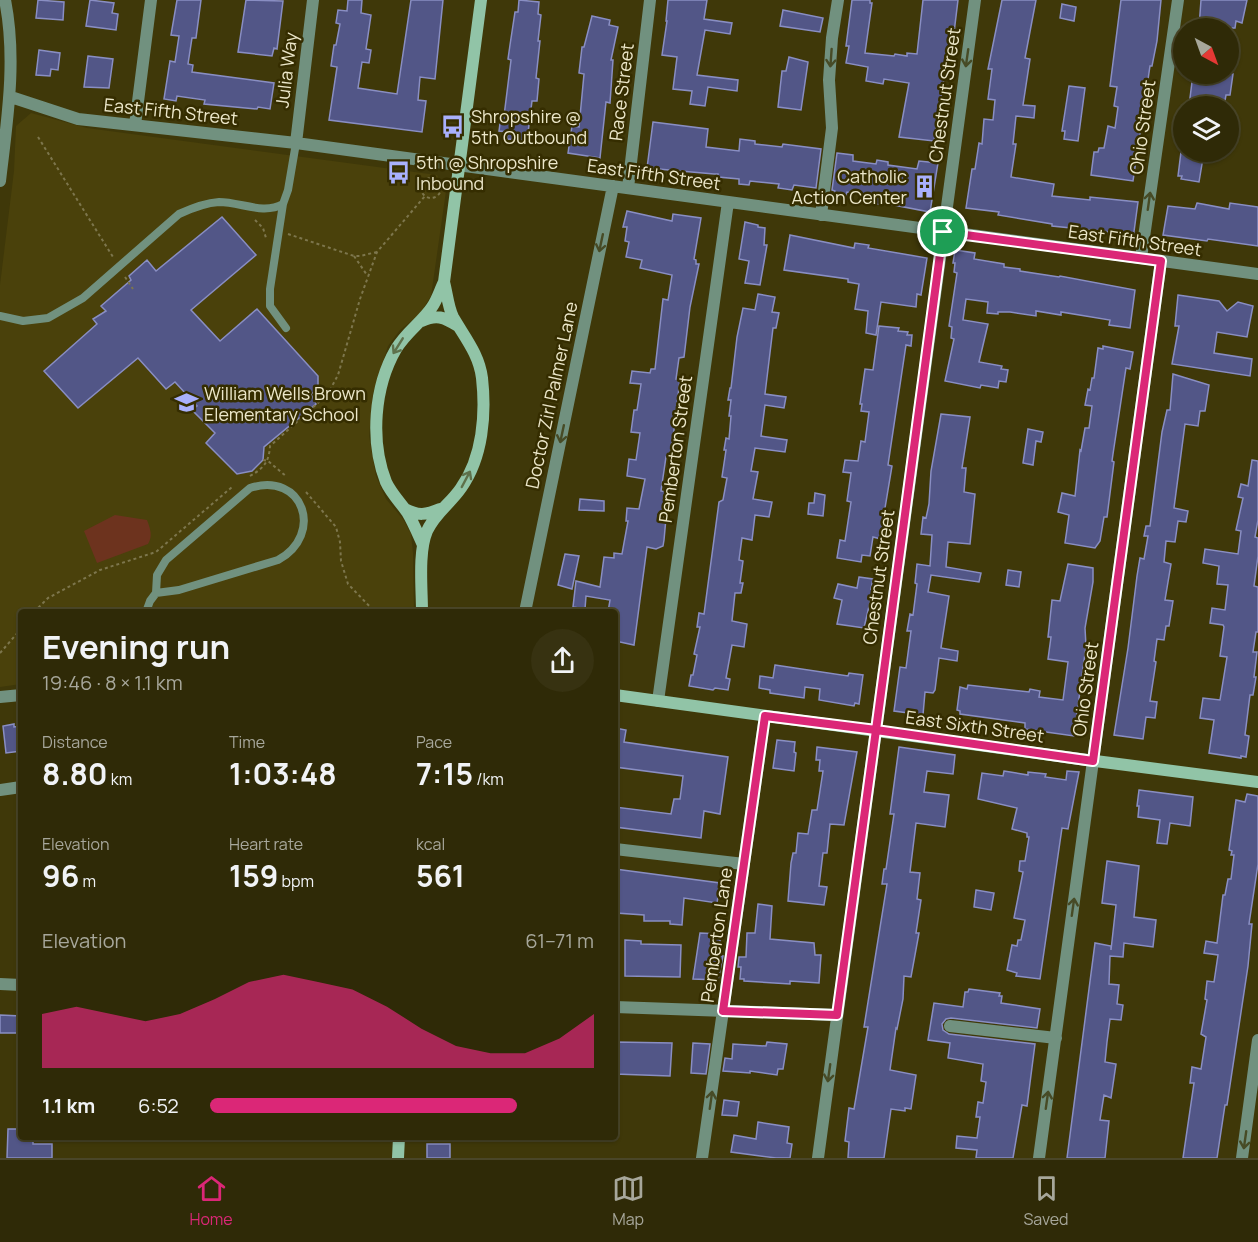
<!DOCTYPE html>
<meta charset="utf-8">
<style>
body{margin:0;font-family:Manrope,sans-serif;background:#373211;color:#f1f3f6;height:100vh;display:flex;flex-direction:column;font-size:22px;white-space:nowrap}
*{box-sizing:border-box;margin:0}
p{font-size:20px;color:#a7a79b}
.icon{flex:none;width:33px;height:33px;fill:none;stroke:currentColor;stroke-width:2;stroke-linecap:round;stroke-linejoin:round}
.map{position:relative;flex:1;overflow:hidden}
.drawer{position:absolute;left:18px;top:609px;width:600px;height:531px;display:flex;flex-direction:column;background:#2f2a07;border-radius:6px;box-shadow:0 2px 4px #0004,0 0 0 2px #4a4628}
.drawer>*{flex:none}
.needle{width:39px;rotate:139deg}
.buttons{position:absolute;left:1173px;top:18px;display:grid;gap:12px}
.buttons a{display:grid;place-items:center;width:66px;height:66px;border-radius:50%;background:#2f2a07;box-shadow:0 2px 4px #0004,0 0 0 2px #4a4628;font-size:30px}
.pin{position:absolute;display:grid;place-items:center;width:51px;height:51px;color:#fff;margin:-26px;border:3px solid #fff;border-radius:50%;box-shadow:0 2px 6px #0007}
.round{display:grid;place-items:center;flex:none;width:63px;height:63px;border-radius:32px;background:#373211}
.headline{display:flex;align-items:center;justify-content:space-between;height:102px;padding:0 24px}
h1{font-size:33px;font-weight:700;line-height:45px}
.stats{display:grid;grid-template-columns:repeat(3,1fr);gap:9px;height:102px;padding:6px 24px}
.stats div{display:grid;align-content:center}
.stats b{font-size:30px;font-weight:700}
.stats small{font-size:16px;font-weight:400}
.stats p{font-size:16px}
.chart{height:168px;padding:12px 24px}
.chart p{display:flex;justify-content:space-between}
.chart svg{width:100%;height:108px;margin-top:6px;fill:#db2777;opacity:.7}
ul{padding:0 24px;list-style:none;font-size:20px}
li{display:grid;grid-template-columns:96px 72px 1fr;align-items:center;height:45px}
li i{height:15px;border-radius:8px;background:#db2777}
.tabs{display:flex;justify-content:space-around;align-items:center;height:84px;border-top:2px solid #4a4628;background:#2f2a07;font-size:16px;color:#a7a79b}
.tabs a{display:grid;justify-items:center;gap:3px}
.tabs .selected{color:#db2777}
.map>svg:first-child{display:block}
.built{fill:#4a410b}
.green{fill:#6d331e}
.building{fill:#525687;stroke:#898ec3;stroke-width:1.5}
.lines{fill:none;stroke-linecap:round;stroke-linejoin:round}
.path{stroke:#7d764d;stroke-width:2;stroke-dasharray:3 3;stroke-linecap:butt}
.lane{stroke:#71917f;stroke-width:8}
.street{stroke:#71917f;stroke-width:12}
.secondary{stroke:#91c4a7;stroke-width:12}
.oneway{stroke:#474b26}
.oneway2{stroke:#5e714b}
.route-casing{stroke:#fff;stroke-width:12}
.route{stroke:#db2777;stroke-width:8}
.labels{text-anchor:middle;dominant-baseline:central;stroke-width:5;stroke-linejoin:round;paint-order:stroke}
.street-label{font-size:18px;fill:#ece7c9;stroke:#352d00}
.poi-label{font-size:18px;fill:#ece7c9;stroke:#352d00;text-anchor:start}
</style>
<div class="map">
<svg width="1258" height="1158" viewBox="0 0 1258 1158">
<rect width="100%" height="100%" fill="#3f3809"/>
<path class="built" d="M31 113 87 128 437 175 446 191 431 296 419 315 400 330 388 346 373 393 369 436 376 476 386 499 403 519 411 534 413 553 414 612H21V684L0 687V285L14 171 16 126Z"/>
<path class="green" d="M115 515 147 520C150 528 153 536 148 544L97 563 84 531Z"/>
<path class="building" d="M38 0 64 2 63 20 36 18Z
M90 0 114 3 112 13 118 14 116 30 86 26Z
M177 0H201L196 38H192L188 64 193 65 192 72 274 83 270 109 258 107 257 109 204 104 205 100 177 96 176 101 164 99 170 61 175 62 179 36 171 35Z
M246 0 283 1 277 49 274 48 272 56 238 52Z
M348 0H362L361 13 371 15 366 49 371 50 369 63 362 62 358 88 397 94 411 0H443L435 79 420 77 418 100 426 101 422 132 329 120 337 67 331 66 334 45H336L340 24 336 23 338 10 347 11Z
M519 0 539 2 538 14 541 15 538 41H540L536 78 539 79 537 101H532L527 141 507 139 508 132 499 131 501 116H504L511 60 508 59 510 45 515 12H518Z
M668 0H707L704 19 732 23 730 34 705 30 697 75 738 80 737 91 708 87 705 106 690 104 692 91 673 89 677 57 662 55 667 21H666Z
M852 0H870V3H872L865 53 894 56 895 54 907 56V53L917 54 923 0H958L952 49 948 66H946L934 141 899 137 909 83 884 79 883 84 866 81 868 67 846 63 849 46H846Z
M1002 0H1036L1025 58 1030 59 1023 105 1035 106 1034 118 1016 116 1013 144H1016L1011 177 1054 184 1052 196 1090 200V197L1138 202 1133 239 1109 235 1110 232 1052 226V224L998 215 999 212 966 208 972 169H975L979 143 982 144 984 119 993 120 995 100 988 99 992 69H988Z
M1121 0H1161L1157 41 1152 66H1150L1133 181 1091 175 1094 152H1098L1099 148H1104L1108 126 1115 128 1118 107 1114 106 1117 87 1110 86Z
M1201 0H1247L1242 23 1236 21 1235 28H1199Z
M1062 4 1076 7 1074 21 1060 18Z
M783 10 823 18 820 32 780 26Z
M592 16 610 20 609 25 618 27 611 60H613L610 103 606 102 600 158 568 153 572 126 579 127 584 74 579 73 582 47H584Z
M39 50 60 53 58 70 51 69 50 76 36 75Z
M88 56 113 59 109 88 84 87Z
M789 57 808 62 801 110 778 107 782 71H786Z
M1193 74H1233L1230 95H1226L1224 106H1189Z
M1069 86 1085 88 1078 141 1064 139 1065 131H1062Z
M653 122 708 129 706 147 739 151 740 139 755 141V144L782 147 783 144 821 149 816 188 794 185 792 190 778 188 779 184 750 181 749 185 739 184V179L718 177V174H714L647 168Z
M1181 152H1204L1199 182 1181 179 1182 176H1178Z
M837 153 853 155V161L876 164 877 160 888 162V165L917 169 919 161 938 163 930 212 883 203V205L871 203 872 196 847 192 845 197 835 196V191L832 190Z
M1197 203 1229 209 1230 203 1258 207V246L1208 239 1207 241 1163 235 1168 206 1195 209Z
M627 211 672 221 673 214 701 218 694 259 696 260V264H699L690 307 684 357 679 358 676 379H680L673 438 670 454H668V457H666L661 491 666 492 662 517 666 518 664 540 663 546 656 549 647 547 634 645 615 641V612H608L610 600 586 596 585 609 573 607 576 581 600 587 604 557 614 558V553L622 554 628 521H626L627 508 639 509 645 479 627 476 629 459 636 460 640 433 631 432 634 410H637L641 384 630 383 632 371 650 373 651 369H655L663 299 668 300 672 275 640 268 642 260 626 257 629 242 625 241 627 227H623Z
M222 217 256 255 191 310 220 341 257 309 318 376V389L311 394 316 404 264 447 263 460 252 471 237 474 206 443 215 433 192 410 197 406 175 382 166 389 138 358 78 408 44 371 97 324 93 319 106 311 101 306 131 280 129 276 147 260 156 271Z
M745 222 758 225V227L765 228 764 245H767L760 285 745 283 749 261 739 259Z
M790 235 854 248 855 243 869 245 868 248 927 258 921 295 917 294 916 307 881 302 876 335 866 333 868 311 855 309 859 284 848 282V279L784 270Z
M955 250 975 253 974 259 1004 264V267L1020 269V271L1059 277 1060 276 1135 290 1130 328 1109 325 1110 320 1061 312V315L1036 311V316L1010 312H998V314L987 313 988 302 966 299 963 320 988 324 979 362 1002 366 1001 369 1008 370 1006 382 999 381 998 388 981 385 980 388 945 381 954 339 951 338 952 327 949 326 957 273 954 272 955 263H953Z
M758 294 775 297 772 312 779 313 776 328H773L765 394 786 397 784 408 765 405 761 436 787 440 785 452 755 448 751 471 758 472 753 499 772 502 769 517 755 515 752 540 742 538 739 560 743 561 740 583H743L741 593H735L732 621 747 624 744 647 732 645 726 678 730 679 728 690 715 688 713 690 689 686 691 675H693L697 655 694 654 700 627H697L699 613 704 614 719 502 723 500 727 478 722 477 726 450H724L726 438 729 439 731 416H729L731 400H728L730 388H731L737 337 743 308 755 310Z
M1178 295 1219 301 1227 311 1238 302 1253 306 1247 337 1217 332 1214 353 1252 359 1250 376 1172 364 1179 326H1175Z
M879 326 899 328 898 331 908 332 907 335H912L911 346 906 345 888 465 892 466 883 520H886L884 531 881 539 873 537 870 556 862 555 861 562 837 558 840 540 845 541 851 502 847 501 851 473 843 472 845 460 858 461 861 441 865 442 869 412 861 411 862 404H860L865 369 873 370Z
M1103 346 1133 352 1130 369 1126 368 1113 454 1112 461 1114 462 1107 517H1104L1100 541 1095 548 1065 543 1069 515 1058 512 1062 493 1075 496 1080 450 1081 451 1085 428H1089L1092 406 1085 405 1088 389 1090 390 1092 378H1094L1098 348 1103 349Z
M1173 374 1209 385 1205 411H1200L1198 426 1185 424 1174 508 1188 511 1186 522 1178 521 1175 542 1166 541 1164 562 1171 564 1165 600 1173 601 1169 626H1166L1164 640 1157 639 1154 661 1156 662 1150 701 1157 702 1155 718 1146 717 1143 739 1114 735 1128 648 1137 576 1140 558 1144 559 1148 536H1144L1146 526H1150L1162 432 1167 410H1170Z
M941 414 970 417 962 468H966L964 492 975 494 970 544 948 542 946 567 981 573 979 582 931 575 928 592 949 596 941 648 958 651 957 661 939 658 935 690 933 693 925 692 923 715 894 711 900 667 906 668 911 631H907L910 614 913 615 917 584 915 583 917 564 930 566 932 535 921 534 923 517 926 518 929 504 931 471Z
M1028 429 1043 432 1041 442 1036 441 1033 465 1023 463Z
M1252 460 1258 461V520L1255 537 1258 538V556L1254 586 1258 587V632H1256L1253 652H1257L1254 677H1256L1253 695H1250L1245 735 1249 736 1246 757 1241 756V758L1209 753 1214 720 1200 718 1203 698 1220 700 1227 657 1220 656 1224 627 1223 625 1210 623 1212 608 1225 610 1228 585 1217 584 1219 566 1203 563 1205 549 1238 554 1241 531 1236 530 1243 498 1238 497 1241 484 1248 486Z
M815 493 825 495 823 516 808 514 809 503H814Z
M580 499 604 501V511L579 510Z
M565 554 579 556 572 589 558 585Z
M1068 564 1093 568V582L1085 628 1086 646 1074 736 1025 729V723L960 714V711L957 710 960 687 967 689 968 685 1029 692 1030 689 1040 691 1039 697 1063 700 1068 662 1048 659 1051 637H1048L1052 600 1060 601Z
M1008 570 1021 572 1019 587 1006 585Z
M859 577 873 579 871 589H873L864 628 837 624 842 600 834 598 838 584 857 588Z
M775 665 848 676 849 673 863 675 859 704 855 703 854 706 819 700 820 689 805 687 804 698 770 693V690L759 688 760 676 773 678Z
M14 724V727L21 726V751L6 753 3 726Z
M615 728 626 730 624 742 728 757 720 814 704 811 701 838 615 827V807L671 814 674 799H680L683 776 615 767Z
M777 740 795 742 794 752 796 753 794 771 773 768Z
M817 747 857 752 844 825 830 824 827 853H823L819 886 827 887 824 905 788 901 791 863 793 853H796L798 833 808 834 812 810H817L823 771H819L820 760H816Z
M899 747 955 755 953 774 927 771 924 792 949 795 945 827 916 823 910 872 920 873 917 899 921 900 916 933H919L911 977 904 976 903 999 897 1029 896 1028 890 1070 916 1075 911 1109 905 1108V1111L891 1109 884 1158H848L849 1142 845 1141 849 1108 854 1109 868 1027H864L887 884H882L884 869H886L894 814H890Z
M1004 771 1028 775V772L1046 774 1045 777 1066 780 1067 771 1079 772 1068 829 1062 828 1040 979 1016 976 1017 973 1007 970 1012 945 1017 946 1018 940H1021L1025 920 1014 918 1023 872 1019 871 1020 861H1025L1029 837H1027V833L1012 829 1017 808 978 799 982 773 1003 776Z
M1139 790 1193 797 1190 826 1170 823 1167 844 1157 843 1160 820 1138 817 1139 806H1137Z
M1247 794 1258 796V864L1249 924H1252L1248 966 1227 1105H1225L1217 1158H1183L1194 1083H1190L1192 1067 1201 1069 1206 1037 1201 1034 1207 1000 1205 999 1207 981 1214 982 1218 955 1204 953 1206 941 1217 943 1223 895H1225L1228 879H1231L1234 855H1231L1232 851 1229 850 1236 800 1245 802Z
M1107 861 1139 866 1134 917 1156 920 1153 947 1124 943 1123 957 1110 956 1109 984 1119 985 1117 1004 1123 1005 1121 1020 1110 1019 1107 1042 1105 1062 1116 1064 1111 1098 1104 1095 1100 1120 1109 1121 1105 1158H1067L1095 943 1111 946V950L1116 905 1102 903Z
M615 869 720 883 717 903 684 898 682 925 670 924V921H644V915L616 913 617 888H615Z
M976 890 994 893 991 910 974 907Z
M758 904 772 906 770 939 814 943 815 955H821L819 983 790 981V984L744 981V979H740L741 967H738L739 957H746L747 933H755Z
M700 933 720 934V956H723L718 980 693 979Z
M625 940 641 941V944L681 945 680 977 625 976Z
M969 989 1000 993 999 996H1002L1001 1003 1040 1009 1037 1028 951 1018 946 1019 942 1024 943 1030 949 1034 1035 1044 1027 1106 1022 1105 1013 1158H976L977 1150 956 1148 957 1136 977 1138 980 1117H976L978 1102 983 1103 986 1082 981 1081 983 1064 948 1058 950 1043 928 1040 934 1003 963 1007 965 992H968Z
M0 1015 21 1016V1033H0Z
M615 1042 672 1043 670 1076 615 1074Z
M767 1042 787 1044 783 1069H778L777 1075 750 1071V1073L723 1071 725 1058 732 1059 733 1044 766 1046Z
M693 1043 710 1044 706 1074 691 1073Z
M724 1100 739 1102 737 1116 722 1115Z
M758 1122 789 1127 787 1143 792 1144 790 1158H776L731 1152 734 1135 756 1139Z
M8 1129H19V1137H33V1144H52V1158H7Z
M427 1144H450V1158H427Z"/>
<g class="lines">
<path class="path" d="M38 137 113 257
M421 188a10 10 0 1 1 20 0a10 10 0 1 1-20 0Z
M255 220 263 228 266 238
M288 234 354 256H360L377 252
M354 256 367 275
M125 277 133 289
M263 460 268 461 287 477
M250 476C264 468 269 462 270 446L319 402 331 388 338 375 360 299 377 252 425 196
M306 492 336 527 340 542 341 561 348 584 375 612
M34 612 48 598 100 570 156 552 232 487
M0 653 21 629"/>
<path class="lane" d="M283 204 270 289V306L286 328
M0 316 23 321 48 318 83 298 179 214C192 208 204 203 219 202 241 202 263 215 283 204L288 190 296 143
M146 612 150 601 156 593 157 575 166 560 250 488C303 471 325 534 278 560L179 590 156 593"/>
<path class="street" d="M11 97 78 119 296 143 1258 274
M135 125 151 0
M296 143 313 0
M0 181C7 121 17 60 5 0
M628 188 650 0
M821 215 832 128 829 80 832 38 838 0
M1141 258 1178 0
M525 612 613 186
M0 697 21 695
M658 701 728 202
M0 790 21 787
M615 849 744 864
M0 984 21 985
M615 1007 837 1015
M950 1026 1056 1038
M702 1158 765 716
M818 1158 975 0
M1039 1158 1161 261
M1242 1158 1258 1040"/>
<path class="secondary" d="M422 321C436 314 444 317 458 326
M405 509C418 516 426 515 440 509
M423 545C418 534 413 522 407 512 400 502 391 493 386 482 370 441 374 387 396 349 406 332 422 322 432 307 437 300 440 290 444 282L481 0
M422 612C422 588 418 552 427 531 435 513 451 503 461 488 483 457 486 414 482 378 479 354 465 338 453 317 448 307 447 293 444 282
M615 695 1080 759 1258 782
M398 1158 399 1137"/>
</g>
<defs><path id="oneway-shaft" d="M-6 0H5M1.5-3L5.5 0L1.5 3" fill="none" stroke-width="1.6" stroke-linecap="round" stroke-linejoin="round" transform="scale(1.5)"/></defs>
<g class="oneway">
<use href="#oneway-shaft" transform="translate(831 58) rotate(94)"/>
<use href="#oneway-shaft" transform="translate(967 58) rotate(98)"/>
<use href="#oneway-shaft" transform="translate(1149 201) rotate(-82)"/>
<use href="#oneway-shaft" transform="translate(601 243) rotate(102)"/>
<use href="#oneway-shaft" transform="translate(562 434) rotate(102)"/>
<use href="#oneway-shaft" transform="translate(1073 907) rotate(-82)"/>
<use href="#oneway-shaft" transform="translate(829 1073) rotate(98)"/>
<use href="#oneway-shaft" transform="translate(711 1100) rotate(-82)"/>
<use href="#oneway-shaft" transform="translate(1047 1100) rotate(-82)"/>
<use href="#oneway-shaft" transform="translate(1245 1140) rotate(98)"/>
</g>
<g class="oneway2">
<use href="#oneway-shaft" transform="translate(398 346) rotate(122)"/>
<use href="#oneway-shaft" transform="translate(466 479) rotate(-62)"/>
</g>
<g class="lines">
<defs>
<path id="route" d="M943 232 876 730 765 716 723 1011 837 1015 876 730 1093 761 1161 261 943 232"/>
</defs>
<use href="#route" class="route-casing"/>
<use href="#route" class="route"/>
</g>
<defs>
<symbol id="bus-bare" viewBox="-9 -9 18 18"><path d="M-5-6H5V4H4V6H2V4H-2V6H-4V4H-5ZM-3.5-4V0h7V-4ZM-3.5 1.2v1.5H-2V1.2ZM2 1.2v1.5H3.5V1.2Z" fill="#a9b0fc" stroke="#352d00" stroke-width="2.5" paint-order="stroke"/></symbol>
<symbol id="building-bare" viewBox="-9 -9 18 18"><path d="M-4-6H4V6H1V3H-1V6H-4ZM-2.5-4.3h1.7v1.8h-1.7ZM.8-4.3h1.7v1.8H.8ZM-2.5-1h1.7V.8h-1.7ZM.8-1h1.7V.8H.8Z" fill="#a9b0fc" stroke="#352d00" stroke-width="2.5" paint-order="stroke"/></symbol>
<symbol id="school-bare" viewBox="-9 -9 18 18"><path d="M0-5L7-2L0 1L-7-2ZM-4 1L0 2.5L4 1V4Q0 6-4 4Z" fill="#a9b0fc" stroke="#352d00" stroke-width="2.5" paint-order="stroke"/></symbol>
</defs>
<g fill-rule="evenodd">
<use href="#bus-bare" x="436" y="110" width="33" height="33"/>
<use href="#bus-bare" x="382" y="156" width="33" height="33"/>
<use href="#building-bare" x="908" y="170" width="33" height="33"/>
<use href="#school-bare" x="170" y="386" width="33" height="33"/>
</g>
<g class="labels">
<g class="street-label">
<text transform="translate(286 70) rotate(-83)">Julia Way</text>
<text transform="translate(621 92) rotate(-83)">Race Street</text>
<text transform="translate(944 95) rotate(-82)">Chestnut Street</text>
<text transform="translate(171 111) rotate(6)">East Fifth Street</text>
<text transform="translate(1142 127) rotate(-82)">Ohio Street</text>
<text transform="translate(654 174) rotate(8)">East Fifth Street</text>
<text transform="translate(1135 240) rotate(8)">East Fifth Street</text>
<text transform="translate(551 395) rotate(-78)">Doctor Zirl Palmer Lane</text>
<text transform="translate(675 449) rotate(-82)">Pemberton Street</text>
<text transform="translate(878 577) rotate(-82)">Chestnut Street</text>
<text transform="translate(1085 689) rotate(-82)">Ohio Street</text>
<text transform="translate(975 726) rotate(8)">East Sixth Street</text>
<text transform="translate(716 935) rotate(-82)">Pemberton Lane</text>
</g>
<g class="poi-label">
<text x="471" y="116">Shropshire @<tspan x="471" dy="21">5th Outbound</tspan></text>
<text x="416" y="162">5th @ Shropshire<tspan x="416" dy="21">Inbound</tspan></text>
<text x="907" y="176" text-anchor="end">Catholic<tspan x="907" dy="21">Action Center</tspan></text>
<text x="204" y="393">William Wells Brown<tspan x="204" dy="21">Elementary School</tspan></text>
</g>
</g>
</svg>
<div class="buttons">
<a><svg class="needle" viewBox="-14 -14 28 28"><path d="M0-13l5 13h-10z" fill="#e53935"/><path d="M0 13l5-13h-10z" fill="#a7a79b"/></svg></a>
<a><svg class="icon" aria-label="layers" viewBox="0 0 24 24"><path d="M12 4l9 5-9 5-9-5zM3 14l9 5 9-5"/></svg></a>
</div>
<div class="pin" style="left:943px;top:232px;background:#1e9e55"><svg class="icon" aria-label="arrive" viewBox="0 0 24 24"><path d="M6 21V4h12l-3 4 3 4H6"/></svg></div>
<section class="drawer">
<div class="headline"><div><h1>Evening run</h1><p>19:46 · 8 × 1.1 km</p></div><a class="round"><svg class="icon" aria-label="share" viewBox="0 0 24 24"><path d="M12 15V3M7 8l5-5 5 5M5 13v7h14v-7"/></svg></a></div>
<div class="stats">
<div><p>Distance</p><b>8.80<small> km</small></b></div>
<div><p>Time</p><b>1:03:48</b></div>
<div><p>Pace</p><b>7:15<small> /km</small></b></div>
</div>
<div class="stats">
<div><p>Elevation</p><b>96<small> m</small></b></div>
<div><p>Heart rate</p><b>159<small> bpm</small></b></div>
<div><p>kcal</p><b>561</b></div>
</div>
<div class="chart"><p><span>Elevation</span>61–71 m</p>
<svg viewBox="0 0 160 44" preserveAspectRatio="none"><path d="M0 44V22L10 19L20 22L30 25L40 22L50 16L60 9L70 6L80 9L90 12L100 19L110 28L120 35L130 38L140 38L150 32L160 22V44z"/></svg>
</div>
<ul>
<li><b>1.1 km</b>6:52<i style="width:80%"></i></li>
</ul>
</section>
</div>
<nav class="tabs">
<a class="selected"><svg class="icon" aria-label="home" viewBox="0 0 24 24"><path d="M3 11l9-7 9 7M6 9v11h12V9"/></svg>Home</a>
<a><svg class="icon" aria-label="map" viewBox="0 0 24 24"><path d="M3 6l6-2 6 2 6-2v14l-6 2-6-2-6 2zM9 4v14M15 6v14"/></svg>Map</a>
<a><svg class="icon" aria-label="saved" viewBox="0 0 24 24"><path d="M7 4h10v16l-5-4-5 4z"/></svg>Saved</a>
</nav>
